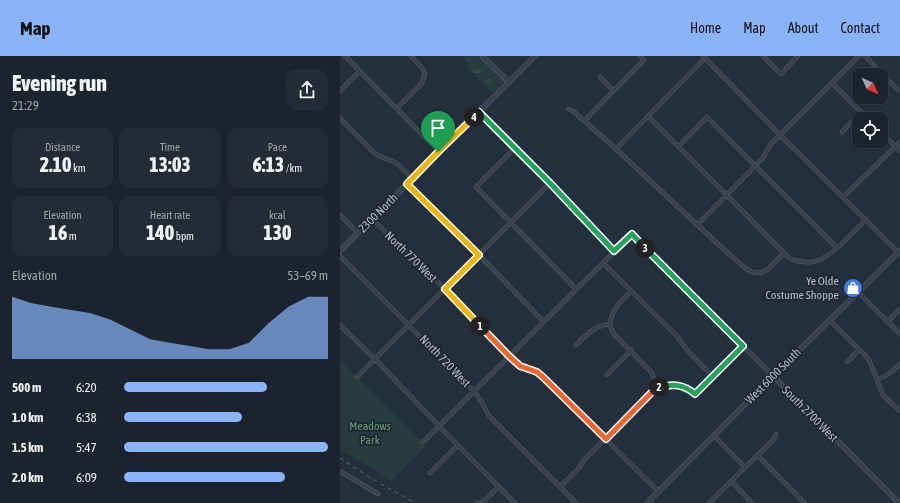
<!DOCTYPE html>
<meta charset="utf-8">
<style>
body{margin:0;font-family:"Asap Condensed",sans-serif;background:#242b36;color:#f1f3f6;height:100vh;display:flex;flex-direction:column;font-size:15px;white-space:nowrap}
*{box-sizing:border-box;margin:0}
p{font-size:13px;color:#a0a4aa}
.icon{flex:none;width:22px;height:22px;fill:none;stroke:currentColor;stroke-width:2;stroke-linecap:round;stroke-linejoin:round}
.map{position:relative;flex:1;overflow:hidden}
.side{display:flex;flex-direction:column;background:#1b232e;width:340px}
.side>*{flex:none}
.needle{width:26px;rotate:135deg}
.controls{position:absolute;left:512px;top:12px;display:grid;gap:8px}
.controls a{display:grid;place-items:center;width:36px;height:36px;border-radius:8px;background:#1b232e;box-shadow:0 1px 3px #0004,0 0 0 1px #39404a;font-size:20px}
.pin{position:absolute;display:grid;place-items:center;width:34px;height:34px;color:#fff;margin:-41px -17px;border-radius:50% 50% 50% 0;rotate:-45deg;box-shadow:0 0 4px #0007}
.pin .icon{rotate:45deg}
.km{position:absolute;width:20px;height:20px;margin:-10px;border-radius:50%;background:#222;color:#fff;font-size:11px;line-height:20px;text-align:center}
.round{display:grid;place-items:center;flex:none;width:42px;height:42px;border-radius:12px;background:#242b36}
.overview{display:flex;align-items:center;justify-content:space-between;height:68px;padding:0 12px}
h1{font-size:22px;font-weight:800;line-height:30px}
.metrics{display:grid;grid-template-columns:repeat(3,1fr);gap:6px;height:68px;padding:4px 12px}
.metrics div{display:grid;align-content:center;border-radius:10px;background:#242b36;text-align:center}
.metrics b{font-size:20px;font-weight:800}
.metrics small{font-size:11px;font-weight:400}
.metrics p{font-size:11px}
.chart{height:112px;padding:8px 12px}
.chart p{display:flex;justify-content:space-between}
.chart svg{width:100%;height:72px;margin-top:4px;fill:#8ab4f8;opacity:.7}
ul{padding:0 12px;list-style:none;font-size:13px}
li{display:grid;grid-template-columns:64px 48px 1fr;align-items:center;height:30px}
li i{height:10px;border-radius:5px;background:#8ab4f8}
header{display:flex;align-items:center;gap:24px;box-sizing:border-box;height:56px;padding:0 20px;background:#8ab4f8;color:#111}
header strong{font-size:19px}
nav{display:flex;gap:22px;margin-inline-start:auto;font-size:14px}
main{display:flex;flex:1;min-height:0}
.map>svg:first-child{display:block}
.grass{fill:url(#grass-tufts)}
.park{fill:#263c3f}
.lines{fill:none;stroke-linecap:round;stroke-linejoin:round}
.minor-casing{stroke:#565f6c;stroke-width:4.5}
.tertiary-casing{stroke:#565f6c;stroke-width:5.5}
.minor{stroke:#38414e;stroke-width:3.5}
.tertiary{stroke:#38414e;stroke-width:4.5}
.rail{stroke:#5a6575;stroke-width:1;stroke-dasharray:4 4;stroke-linecap:butt}
.split-1-casing{stroke:#fff;stroke-width:8}
.split-2-casing{stroke:#fff;stroke-width:8}
.split-3-casing{stroke:#fff;stroke-width:8}
.split-4-casing{stroke:#fff;stroke-width:8}
.split-5-casing{stroke:#fff;stroke-width:8}
.split-1{stroke:#f5b400;stroke-width:5}
.split-2{stroke:#f0652b;stroke-width:5}
.split-3{stroke:#22a559;stroke-width:5}
.split-4{stroke:#22a559;stroke-width:5}
.split-5{stroke:#f5b400;stroke-width:5}
.labels{text-anchor:middle;dominant-baseline:central;stroke-width:3.5;stroke-linejoin:round;paint-order:stroke}
.street-label{font-size:12px;fill:#b4bcc9;stroke:#1d2633}
.poi-label{font-size:12px;fill:#b4bcc9;stroke:#1d2633;text-anchor:end}
.park-label{font-size:12px;fill:#6b9a76;stroke:#1d2633}
</style>
<header>
<strong>Map</strong>
<nav><a>Home</a><a>Map</a><a>About</a><a>Contact</a></nav>
</header>
<main>
<section class="side">
<div class="overview"><div><h1>Evening run</h1><p>21:29</p></div><a class="round"><svg class="icon" aria-label="share" viewBox="0 0 24 24"><path d="M12 15V3M7 8l5-5 5 5M5 13v7h14v-7"/></svg></a></div>
<div class="metrics">
<div><p>Distance</p><b>2.10<small> km</small></b></div>
<div><p>Time</p><b>13:03</b></div>
<div><p>Pace</p><b>6:13<small> /km</small></b></div>
</div>
<div class="metrics">
<div><p>Elevation</p><b>16<small> m</small></b></div>
<div><p>Heart rate</p><b>140<small> bpm</small></b></div>
<div><p>kcal</p><b>130</b></div>
</div>
<div class="chart"><p><span>Elevation</span>53–69 m</p>
<svg viewBox="0 0 160 44" preserveAspectRatio="none"><path d="M0 44V6L10 10L20 12L30 14L40 16L50 20L60 26L70 32L80 34L90 36L100 38L110 38L120 34L130 22L140 12L150 6L160 6V44z"/></svg>
</div>
<ul>
<li><b>500 m</b>6:20<i style="width:70%"></i></li>
<li><b>1.0 km</b>6:38<i style="width:58%"></i></li>
<li><b>1.5 km</b>5:47<i style="width:100%"></i></li>
<li><b>2.0 km</b>6:09<i style="width:79%"></i></li>
</ul>
</section>
<div class="map">
<svg width="560" height="447" viewBox="0 0 560 447">
<defs>
<pattern id="grass-tufts" width="24" height="20" patternUnits="userSpaceOnUse"><rect width="24" height="20" fill="#263c3f"/><path d="M3 7l-1-3M5 7V3M7 7l1-3M15 17l-1-3M17 17v-4M19 17l1-3" fill="none" stroke="#435659"/></pattern>
</defs>
<rect width="100%" height="100%" fill="#242f3e"/>
<path class="grass" d="M121 0H137L164 25 153 37 126 10 129 7Z"/>
<path class="park" d="M0 304 86 390 52 425 0 393Z"/>
<g class="lines">
<defs>
<path id="minor" d="M5 0 99 96
M363 0 440 79 558 196
M423 0 441 18 458 0
M525 0 556 32 560 35
M260 21 274 35
M492 27 528 63
M0 35 20 15
M57 52 82 27 85 18 82 12 71 0
M229 53 233 55 276 93 380 190 405 212 412 216 420 217 427 214 444 197
M139 56 210 127 274 195
M308 60 450 203C457 205 464 207 472 206 490 204 513 176 526 163
M0 62 34 97C41 102 45 102 52 105 60 108 66 117 72 123
M244 65 304 4 300 0
M502 76 521 56
M541 76 560 95
M338 91 367 61 497 192
M175 92 136 131 236 233
M276 93 365 2
M67 128 139 199 204 266
M503 141 560 86
M0 159 18 177
M32 163 105 233 169 300 180 311 197 316 203 321 319 436
M357 169 422 103 431 88 519 0
M0 200 134 335 141 345 149 360 236 447
M263 207 337 280 347 294 373 321
M518 236 560 278
M490 265 524 298 529 304 532 311 543 339 560 355
M547 266 560 253
M270 268 273 277 311 316 319 331
M0 269 35 303 98 369 175 447
M236 289C249 277 252 271 270 268 272 252 281 246 291 235
M507 306 519 294
M267 319 291 294
M17 321 210 127
M537 324C547 320 552 316 560 308
M374 380 405 411
M83 386 292 178 433 320
M417 399 465 447
M0 415 38 438
M90 417 118 389
M391 425 412 447
M220 431 239 412 244 404 314 334C328 326 343 329 355 338L403 290
M137 447 145 444 159 430
M369 447 434 383 436 378"/>
<path id="tertiary" d="M142 0 169 26
M0 195 195 0
M433 320 559 447
M307 447 437 316 560 195"/>
</defs>
<use href="#minor" class="minor-casing"/>
<use href="#tertiary" class="tertiary-casing"/>
<use href="#minor" class="minor"/>
<use href="#tertiary" class="tertiary"/>
<path class="rail" d="M0 402 34 424 75 447"/>
</g>
<g class="lines">
<defs>
<path id="split-1" d="M98 96 67 128 139 199 105 233 140 270"/>
<path id="split-2" d="M140 270 169 300 180 310 197 316 203 321 266 383 314 334 319 331"/>
<path id="split-3" d="M305 192 403 290 355 338C343 328 334 328 319 331"/>
<path id="split-4" d="M134 61 139 56 210 127 274 195 292 178 305 192"/>
<path id="split-5" d="M98 96 134 61"/>
</defs>
<use href="#split-1" class="split-1-casing"/>
<use href="#split-2" class="split-2-casing"/>
<use href="#split-3" class="split-3-casing"/>
<use href="#split-4" class="split-4-casing"/>
<use href="#split-5" class="split-5-casing"/>
<use href="#split-1" class="split-1"/>
<use href="#split-2" class="split-2"/>
<use href="#split-3" class="split-3"/>
<use href="#split-4" class="split-4"/>
<use href="#split-5" class="split-5"/>
</g>
<defs>
<symbol id="shop-disc" viewBox="-11 -11 22 22"><circle r="9.5" fill="#3f7fe0" stroke="#1d2633"/><path d="M-5-2.5h2.3a2.7 3.5 0 0 1 5.4 0H5L5.5 6h-11ZM-1.5-2.5h3a1.5 2.3 0 0 0-3 0Z" fill="#fff"/></symbol>
</defs>
<g fill-rule="evenodd">
<use href="#shop-disc" x="502" y="221" width="22" height="22"/>
</g>
<g class="labels">
<g class="street-label">
<text transform="translate(38 157) rotate(-45)">2300 North</text>
<text transform="translate(71 201) rotate(44)">North 770 West</text>
<text transform="translate(105 305) rotate(46)">North 720 West</text>
<text transform="translate(433 320) rotate(-45)">West 6000 South</text>
<text transform="translate(470 358) rotate(45)">South 2700 West</text>
</g>
<g class="poi-label">
<text x="499" y="225">Ye Olde<tspan x="499" dy="14">Costume Shoppe</tspan></text>
</g>
<g class="park-label">
<text x="30" y="370">Meadows<tspan x="30" dy="14">Park</tspan></text>
</g>
</g>
</svg>
<div class="controls">
<a><svg class="needle" viewBox="-14 -14 28 28"><path d="M0-13l5 13h-10z" fill="#e53935"/><path d="M0 13l5-13h-10z" fill="#a0a4aa"/></svg></a>
<a><svg class="icon" aria-label="locate" viewBox="0 0 24 24"><circle cx="12" cy="12" r="6"/><path d="M12 2v4M12 18v4M2 12h4M18 12h4"/></svg></a>
</div>
<div class="pin" style="left:98px;top:96px;background:#1e9e55"><svg class="icon" aria-label="arrive" viewBox="0 0 24 24"><path d="M6 21V4h12l-3 4 3 4H6"/></svg></div>
<b class="km" style="left:140px;top:270px">1</b>
<b class="km" style="left:319px;top:331px">2</b>
<b class="km" style="left:305px;top:192px">3</b>
<b class="km" style="left:134px;top:61px">4</b>
</div>
</main>
